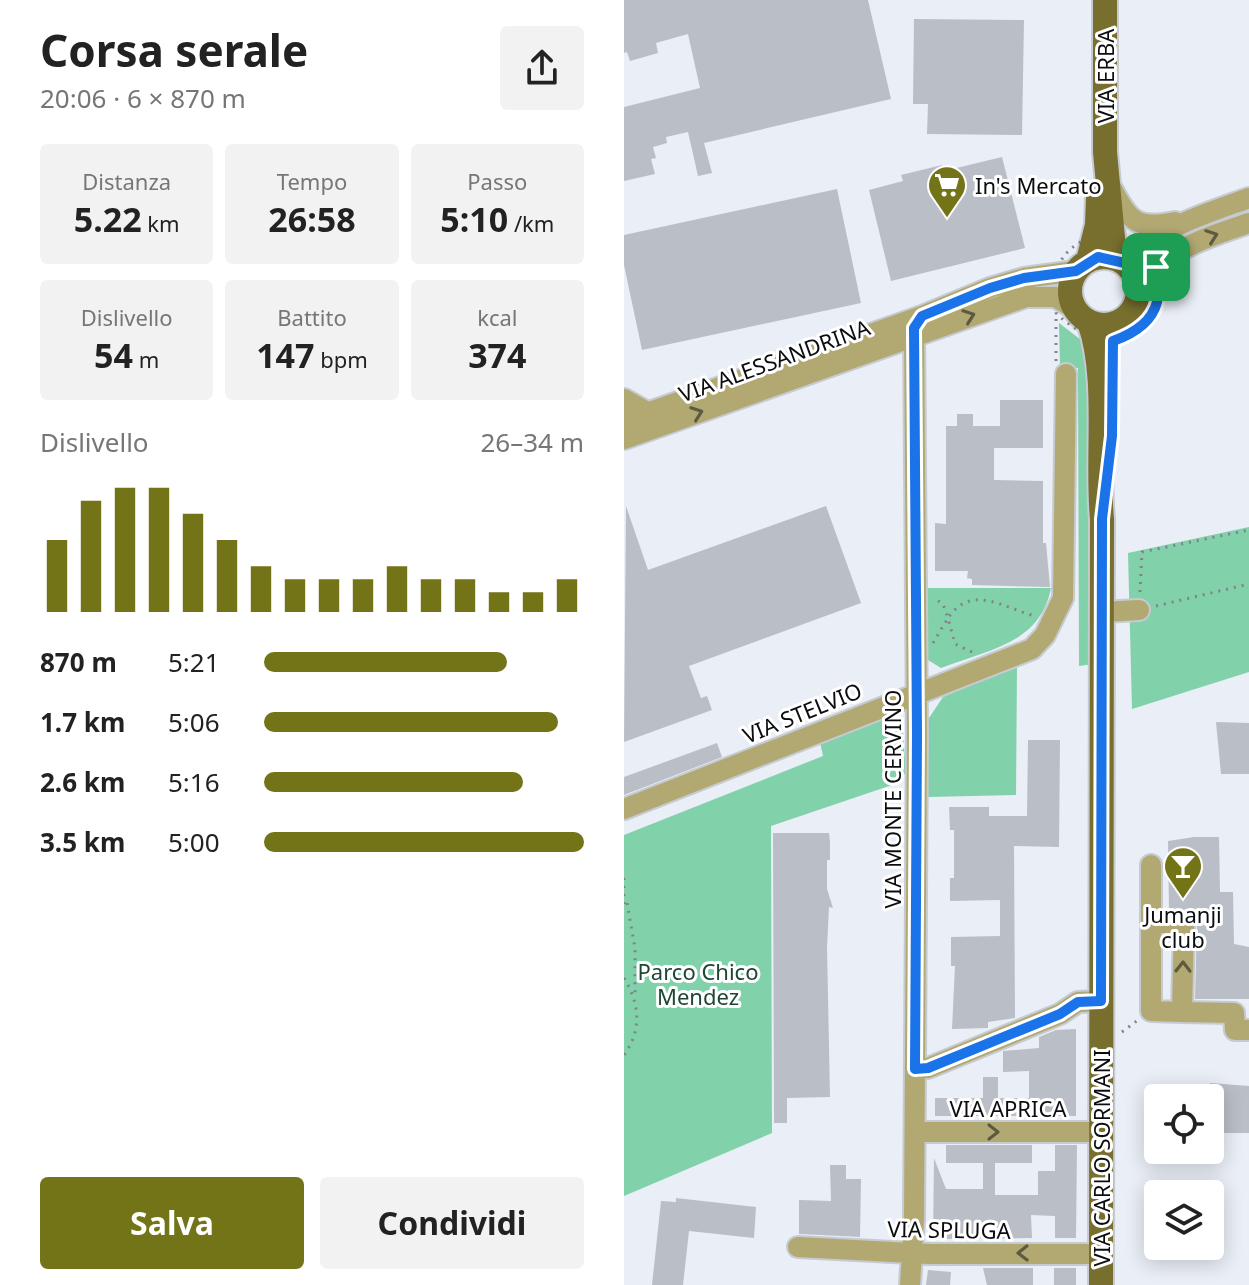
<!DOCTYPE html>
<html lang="it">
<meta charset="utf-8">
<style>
body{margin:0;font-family:"Noto Sans",sans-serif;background:#f2f2f2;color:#222;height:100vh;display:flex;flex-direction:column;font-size:30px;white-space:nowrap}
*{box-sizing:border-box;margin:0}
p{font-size:26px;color:#767676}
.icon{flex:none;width:44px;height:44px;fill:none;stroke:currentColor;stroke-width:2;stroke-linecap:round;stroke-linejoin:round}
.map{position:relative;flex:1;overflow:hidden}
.side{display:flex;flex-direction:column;background:#fff;width:624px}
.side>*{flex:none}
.tools{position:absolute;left:520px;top:1084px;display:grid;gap:16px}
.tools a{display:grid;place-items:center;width:80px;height:80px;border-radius:8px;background:#fff;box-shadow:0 4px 20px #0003;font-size:40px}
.pin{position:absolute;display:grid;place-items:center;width:68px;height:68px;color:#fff;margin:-34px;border-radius:16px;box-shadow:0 4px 12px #0006}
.round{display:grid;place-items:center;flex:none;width:84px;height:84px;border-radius:8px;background:#f2f2f2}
.overview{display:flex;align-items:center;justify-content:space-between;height:136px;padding:0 40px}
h1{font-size:44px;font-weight:700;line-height:60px}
.figures{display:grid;grid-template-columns:repeat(3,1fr);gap:12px;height:136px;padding:8px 40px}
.figures div{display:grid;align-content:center;border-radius:8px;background:#f2f2f2;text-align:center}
.figures b{font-size:34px;font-weight:700}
.figures small{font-size:22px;font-weight:400}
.figures p{font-size:22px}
.chart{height:224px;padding:16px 40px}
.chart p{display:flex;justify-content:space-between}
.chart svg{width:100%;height:144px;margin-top:8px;stroke:#737318;stroke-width:6}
.cta{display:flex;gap:16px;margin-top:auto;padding:16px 40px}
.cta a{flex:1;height:92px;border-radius:8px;background:#737318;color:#fff;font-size:32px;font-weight:700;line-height:92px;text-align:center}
.cta a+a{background:#f2f2f2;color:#222}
ul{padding:0 40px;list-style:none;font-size:26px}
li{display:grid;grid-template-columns:128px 96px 1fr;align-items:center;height:60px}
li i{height:20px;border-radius:10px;background:#737318}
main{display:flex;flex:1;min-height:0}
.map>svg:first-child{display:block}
.green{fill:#81d1ab}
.building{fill:#babec6}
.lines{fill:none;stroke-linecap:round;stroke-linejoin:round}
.minor-casing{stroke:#c6cad1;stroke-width:24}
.major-casing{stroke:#c6cad1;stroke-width:28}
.path{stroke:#818389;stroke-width:3;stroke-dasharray:2 6;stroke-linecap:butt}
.minor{stroke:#b2a972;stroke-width:20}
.major{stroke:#786e2e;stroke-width:24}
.oneway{stroke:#5e5a40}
.route-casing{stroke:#fff;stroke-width:16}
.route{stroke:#1a73e8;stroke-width:10}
.labels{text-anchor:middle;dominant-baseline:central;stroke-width:6;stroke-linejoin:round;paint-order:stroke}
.street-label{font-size:22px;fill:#0b0c0f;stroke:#fff}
.poi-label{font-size:22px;fill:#0b0c0f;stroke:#fff;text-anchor:start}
.park-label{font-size:22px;fill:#1f4634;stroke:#fff}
</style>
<main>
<section class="side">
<div class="overview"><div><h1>Corsa serale</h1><p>20:06 · 6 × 870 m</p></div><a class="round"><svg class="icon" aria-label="share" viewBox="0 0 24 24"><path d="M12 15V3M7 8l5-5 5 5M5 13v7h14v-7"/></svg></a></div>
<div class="figures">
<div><p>Distanza</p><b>5.22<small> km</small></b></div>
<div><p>Tempo</p><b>26:58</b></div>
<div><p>Passo</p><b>5:10<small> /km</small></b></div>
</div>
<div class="figures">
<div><p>Dislivello</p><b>54<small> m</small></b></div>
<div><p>Battito</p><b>147<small> bpm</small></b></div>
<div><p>kcal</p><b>374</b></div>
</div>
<div class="chart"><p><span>Dislivello</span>26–34 m</p>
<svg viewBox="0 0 160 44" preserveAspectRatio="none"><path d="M5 44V22M15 44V10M25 44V6M35 44V6M45 44V14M55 44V22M65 44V30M75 44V34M85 44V34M95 44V34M105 44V30M115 44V34M125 44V34M135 44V38M145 44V38M155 44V34"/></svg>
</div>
<ul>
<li><b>870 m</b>5:21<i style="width:76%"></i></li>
<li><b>1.7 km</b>5:06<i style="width:92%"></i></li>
<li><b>2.6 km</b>5:16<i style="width:81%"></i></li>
<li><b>3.5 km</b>5:00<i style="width:100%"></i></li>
</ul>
<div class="cta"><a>Salva</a><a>Condividi</a></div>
</section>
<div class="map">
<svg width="625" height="1285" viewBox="0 0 625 1285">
<rect width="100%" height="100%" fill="#eaeef6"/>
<path class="green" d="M435 323 461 343 471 361 469 664 455 666 454 368 436 367Z
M625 527V672L508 709 504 553Z
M303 588H427C416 644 365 649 317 668L304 660Z
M393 665 392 795 304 797 303 721 319 697Z
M274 713 279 732 282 773 268 785 147 826 148 1133 0 1196V835L199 756 196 742Z"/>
<path class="building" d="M0 0H244L267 99 80 143 88 173 74 176 64 132 42 137 43 143 29 147 32 158 27 159 31 174 0 181V107L76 88 64 34 32 43 34 53 6 61 3 52 0 53Z
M290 19 400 20 398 135 303 134 304 104H289Z
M378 157 401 248 267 281 245 190 279 181 277 175 318 165 320 171Z
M213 189 237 303 18 350 0 265V235Z
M376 400H419V448H370V480L419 481V543H422L426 587 348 585V579L343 578 344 571H311V523L322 524V426H333V414H349V426H376Z
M2 506 24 570 202 506 237 603 65 666 77 698 83 696 88 710 0 742Z
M592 722 625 723V774H597Z
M404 740H436L435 847 390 846 391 1018 364 1022V1028L328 1029 331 966H327V937L376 936V900L326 901V878H330V830H326L325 807H365V816H403Z
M93 743 98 757 0 795V777Z
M149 833H205L206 842V860H203V889L209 908 205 907 203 948 206 1097 163 1098V1123H150Z
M570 837H595L596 892H609L610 944 625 947V999H571L573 922 566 911 545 910 544 841Z
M452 1029V1116H311V1098H359V1077H374V1098H405V1071L379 1072V1051L415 1048V1037L432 1030Z
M586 1083 625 1086V1133H590Z
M322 1145H408V1163H371V1195H414V1171H431V1145H453L452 1238H431V1216L407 1215 408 1238 309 1239 310 1158 322 1189H359V1163H322Z
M206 1165H222V1179H237L236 1237 175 1234V1200L207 1201Z
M521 1188H534V1236H522Z
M52 1198 132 1207 130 1238 65 1231 59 1285H28L37 1201 52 1202Z
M359 1268H409V1285H363Z
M430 1268H452V1285H430Z
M304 1270 327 1272 326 1285H302Z"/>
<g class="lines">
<defs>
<path id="minor" d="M487 187C505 221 512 230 551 222
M501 263C533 228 581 214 625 198
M515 291C546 247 576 240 625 223
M0 399 23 412
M0 421 298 316 366 288 400 278 452 271
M0 439 402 297H431L451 309
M478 612 515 610
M0 809 408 649 421 635 439 598 442 374
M527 865V1011L558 1012 560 923H528
M558 1012 610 1013 611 1030H625
M291 1069 304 1068 436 1014 454 1002 477 1001
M291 1132H477
M174 1247 306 1254H477
M286 1285 290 1219 293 735 290 328 298 316"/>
<path id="major" d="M481 0V152L491 259
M446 291a34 34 0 1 1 68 0a34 34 0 1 1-68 0Z
M464 261 473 225 474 198
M465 322C485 377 472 458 478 519L477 1285"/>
</defs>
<use href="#minor" class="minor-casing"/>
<use href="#major" class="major-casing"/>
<path class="path" d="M471 235C585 231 527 405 432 313 429 272 430 252 471 235Z
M432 361V316
M516 592 518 552 625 530
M532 606 625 584
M309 643 324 618 319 604 310 598
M348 652 331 644 324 618C348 583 379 608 411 616
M0 878V910
M3 903 11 948V997
M0 978C16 1004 18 1030 0 1055
M498 1032 514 1020"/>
<use href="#minor" class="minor"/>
<use href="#major" class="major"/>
</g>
<defs><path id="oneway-chevron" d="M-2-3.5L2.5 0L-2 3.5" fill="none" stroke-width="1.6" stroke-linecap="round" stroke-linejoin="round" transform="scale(2)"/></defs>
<g class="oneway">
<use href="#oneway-chevron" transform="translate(588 236) rotate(-20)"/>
<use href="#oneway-chevron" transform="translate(345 316) rotate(-20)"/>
<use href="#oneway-chevron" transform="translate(73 413) rotate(-20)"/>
<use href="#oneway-chevron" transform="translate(559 967) rotate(-89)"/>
<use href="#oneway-chevron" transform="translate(369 1132)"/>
<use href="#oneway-chevron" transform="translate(399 1253) rotate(179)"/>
</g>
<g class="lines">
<defs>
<path id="route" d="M517 246C546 287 540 323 489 341L488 436 478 519 477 1001 454 1002 436 1014 304 1068 291 1069 293 735 290 328 298 316 366 288 400 278 452 271 474 257 501 263Z"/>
</defs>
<use href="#route" class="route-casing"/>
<use href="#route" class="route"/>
</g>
<defs>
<symbol id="supermarket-pin" viewBox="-11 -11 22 30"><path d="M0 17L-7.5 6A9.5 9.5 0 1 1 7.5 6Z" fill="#737318" stroke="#fff"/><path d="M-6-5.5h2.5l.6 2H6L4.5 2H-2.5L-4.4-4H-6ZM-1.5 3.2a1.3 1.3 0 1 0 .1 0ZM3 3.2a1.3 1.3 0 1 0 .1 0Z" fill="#fff"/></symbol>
<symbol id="bar-pin" viewBox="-11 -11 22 30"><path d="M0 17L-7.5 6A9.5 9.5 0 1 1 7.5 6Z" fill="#737318" stroke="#fff"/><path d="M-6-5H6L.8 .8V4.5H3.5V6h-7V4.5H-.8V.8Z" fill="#fff"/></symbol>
</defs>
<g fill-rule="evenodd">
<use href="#supermarket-pin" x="301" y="163" width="44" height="60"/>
<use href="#bar-pin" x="537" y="844" width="44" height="60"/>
</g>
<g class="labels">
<g class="street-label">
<text transform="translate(481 76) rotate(-90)">VIA ERBA</text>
<text transform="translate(150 360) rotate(-20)">VIA ALESSANDRINA</text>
<text transform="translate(178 712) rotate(-22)">VIA STELVIO</text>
<text transform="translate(268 799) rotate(-90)">VIA MONTE CERVINO</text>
<text x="384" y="1108">VIA APRICA</text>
<text transform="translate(477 1158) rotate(-90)">VIA CARLO SORMANI</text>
<text transform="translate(325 1229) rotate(1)">VIA SPLUGA</text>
</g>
<g class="poi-label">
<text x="351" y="185">In's Mercato</text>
<text x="559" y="914" text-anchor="middle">Jumanji<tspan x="559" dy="25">club</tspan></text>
</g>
<g class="park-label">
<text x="74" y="971">Parco Chico<tspan x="74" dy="25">Mendez</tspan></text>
</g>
</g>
</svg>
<div class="tools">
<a><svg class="icon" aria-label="locate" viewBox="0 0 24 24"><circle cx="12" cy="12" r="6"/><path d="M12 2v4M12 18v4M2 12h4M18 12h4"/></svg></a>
<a><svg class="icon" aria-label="layers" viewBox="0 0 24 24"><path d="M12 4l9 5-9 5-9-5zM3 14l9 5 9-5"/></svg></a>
</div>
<div class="pin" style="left:532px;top:267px;background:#1e9e55"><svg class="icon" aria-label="arrive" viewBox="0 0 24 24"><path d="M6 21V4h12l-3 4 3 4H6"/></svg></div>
</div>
</main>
